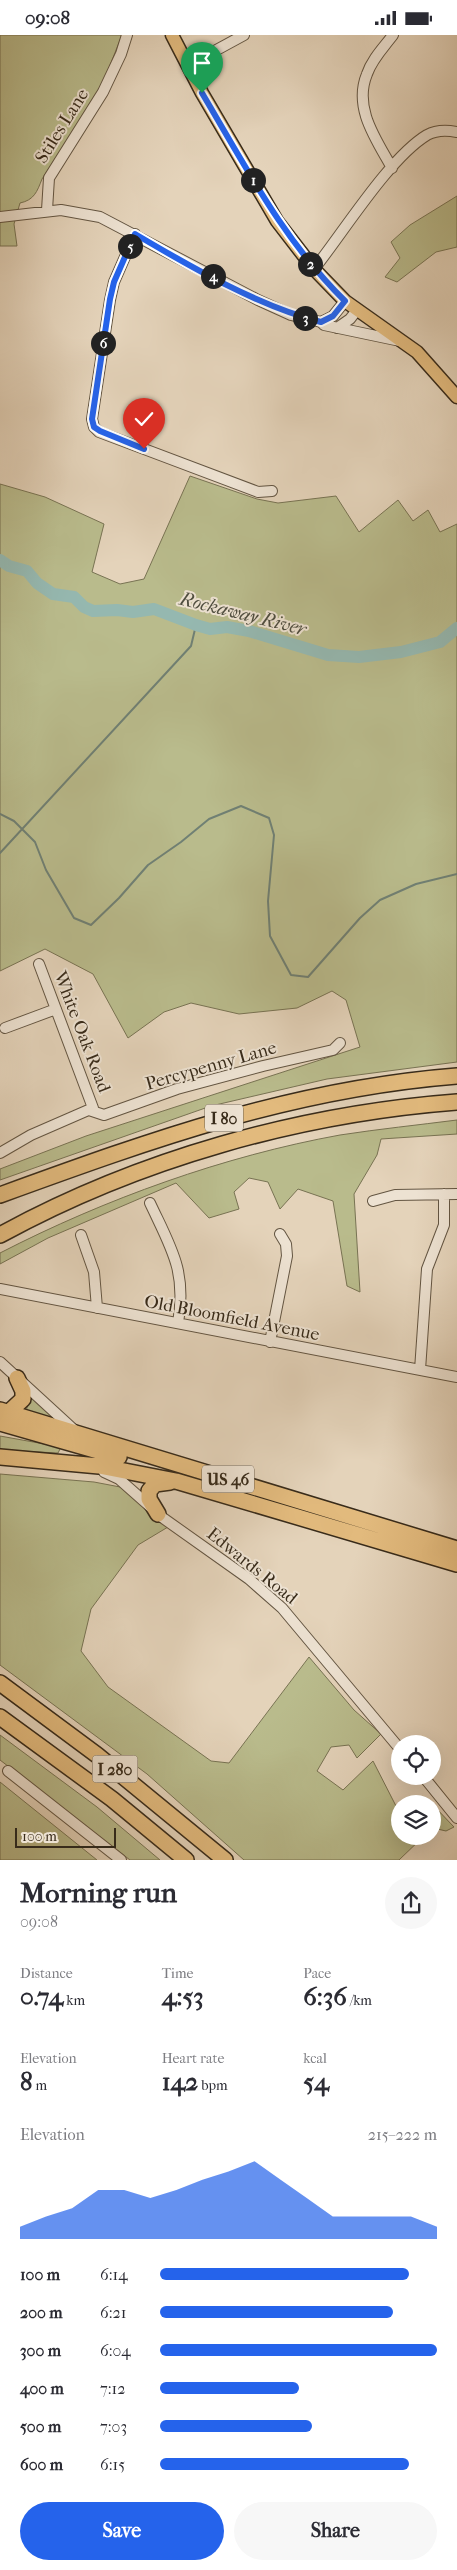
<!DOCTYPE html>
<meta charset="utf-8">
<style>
body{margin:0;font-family:"IM FELL French Canon",serif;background:#f7f7f7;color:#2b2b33;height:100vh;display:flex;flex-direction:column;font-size:19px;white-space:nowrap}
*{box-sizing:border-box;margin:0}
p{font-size:16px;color:#7c7c81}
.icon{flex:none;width:28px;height:28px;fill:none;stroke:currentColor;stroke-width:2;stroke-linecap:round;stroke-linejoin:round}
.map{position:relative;height:1825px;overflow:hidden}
.side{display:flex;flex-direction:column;background:#fff;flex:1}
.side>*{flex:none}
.controls{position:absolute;left:391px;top:1700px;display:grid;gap:10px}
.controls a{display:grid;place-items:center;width:50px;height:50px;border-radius:50%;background:#fff;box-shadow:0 5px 20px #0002;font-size:25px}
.scale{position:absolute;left:15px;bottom:12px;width:101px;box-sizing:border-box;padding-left:5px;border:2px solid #382b1a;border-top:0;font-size:14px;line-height:18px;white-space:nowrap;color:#382b1a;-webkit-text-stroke:4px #ede2d2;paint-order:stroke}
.pin{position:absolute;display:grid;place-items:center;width:42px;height:42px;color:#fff;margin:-51px -21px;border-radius:50% 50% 50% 0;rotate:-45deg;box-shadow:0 0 5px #0007}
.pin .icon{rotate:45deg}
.km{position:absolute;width:25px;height:25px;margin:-12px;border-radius:50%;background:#222;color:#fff;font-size:14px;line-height:25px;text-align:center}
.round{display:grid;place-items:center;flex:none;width:52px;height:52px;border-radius:26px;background:#f7f7f7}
.summary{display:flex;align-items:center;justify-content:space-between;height:85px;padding:0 20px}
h1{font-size:28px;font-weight:700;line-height:38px}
.metrics{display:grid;grid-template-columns:repeat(3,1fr);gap:8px;height:85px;padding:5px 20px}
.metrics div{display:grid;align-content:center}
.metrics b{font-size:25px;font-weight:700}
.metrics small{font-size:14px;font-weight:400}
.metrics p{font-size:14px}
.chart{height:140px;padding:10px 20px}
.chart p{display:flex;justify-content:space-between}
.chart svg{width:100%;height:90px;margin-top:5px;fill:#2563eb;opacity:.7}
.action{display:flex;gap:10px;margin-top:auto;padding:10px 20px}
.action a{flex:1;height:58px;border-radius:30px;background:#2563eb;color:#fff;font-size:20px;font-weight:700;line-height:58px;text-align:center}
.action a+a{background:#f7f7f7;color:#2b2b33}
ul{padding:0 20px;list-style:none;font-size:16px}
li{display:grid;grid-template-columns:80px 60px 1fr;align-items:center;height:38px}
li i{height:12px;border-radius:6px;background:#2563eb}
.status{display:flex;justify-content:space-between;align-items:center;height:35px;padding:0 25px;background:#fff;direction:ltr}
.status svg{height:14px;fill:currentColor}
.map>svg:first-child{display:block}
.green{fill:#b9bb8c;stroke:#787353}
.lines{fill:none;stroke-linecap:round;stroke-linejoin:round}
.stream{stroke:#708074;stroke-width:2}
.river{stroke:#95b8b0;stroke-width:12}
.minor-casing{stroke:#635542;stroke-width:12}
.major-casing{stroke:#382b1a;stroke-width:15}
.highway-casing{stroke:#382b1a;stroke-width:18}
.minor{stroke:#ede2d2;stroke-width:10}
.major{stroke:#e2ba7d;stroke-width:12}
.highway{stroke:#e2ba7d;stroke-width:15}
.route-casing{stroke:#fff;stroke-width:10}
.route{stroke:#2563eb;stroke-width:6}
.labels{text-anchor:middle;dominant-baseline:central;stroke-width:4;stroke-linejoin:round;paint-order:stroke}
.shield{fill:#ede2d2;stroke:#6e6251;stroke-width:1}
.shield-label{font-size:16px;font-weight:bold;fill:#382b1a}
.street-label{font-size:18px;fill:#382b1a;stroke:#ede2d2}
.water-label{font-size:19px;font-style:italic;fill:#4f4e40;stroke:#ede2d2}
</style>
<div class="status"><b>09:08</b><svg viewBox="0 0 49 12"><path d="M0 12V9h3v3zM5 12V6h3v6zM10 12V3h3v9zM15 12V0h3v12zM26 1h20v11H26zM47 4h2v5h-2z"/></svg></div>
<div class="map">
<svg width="457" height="1825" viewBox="0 0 457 1825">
<rect width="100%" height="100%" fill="#e4d3ba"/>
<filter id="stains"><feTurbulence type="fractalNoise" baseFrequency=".004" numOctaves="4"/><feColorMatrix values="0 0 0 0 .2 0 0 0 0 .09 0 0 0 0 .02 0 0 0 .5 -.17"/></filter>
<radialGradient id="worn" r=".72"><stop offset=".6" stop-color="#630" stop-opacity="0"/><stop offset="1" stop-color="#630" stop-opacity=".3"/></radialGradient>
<path class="green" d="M0 0H122L101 53 42 144C37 157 34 165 20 168L14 189 17 211H0Z
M457 161V212L436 217 397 247 385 242 400 223 391 207 410 190Z
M190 441 257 464 278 468 336 461 359 497 398 465 413 486 428 475 440 497 457 489V1027L327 1044 211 1071 0 1145V1134L86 1101 360 1012 346 965 332 956 297 973 239 979 191 968 164 977 128 1003 93 939 45 914 0 936V449L45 462 104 489 92 537 120 549 144 544Z
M457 1085V1099L381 1104 377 1120 354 1159 360 1257 347 1251 333 1166 298 1154 280 1174 268 1147 249 1143 234 1157 239 1174 209 1183 176 1148 48 1203 0 1229V1218C105 1164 224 1121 340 1100 379 1094 418 1090 457 1085Z
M31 1360 54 1383 53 1385 26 1376Z
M0 1401 61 1412 58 1418 0 1415Z
M0 1439 94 1447 141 1456 136 1465 168 1492 138 1510 91 1574 81 1616 108 1652 211 1726 229 1728 309 1622 354 1675 381 1699 357 1723 349 1710 331 1712 317 1736 343 1755 373 1726 396 1771 400 1772V1801H424L399 1825H244L147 1739 0 1630Z
M0 1700 97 1772 160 1825H130L0 1725Z
M0 1747 97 1825H0Z
M433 1770 454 1792 446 1796 433 1793Z"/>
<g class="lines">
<path class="stream" d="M0 779 14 786 35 807 46 835 74 883 91 890 119 863 148 830 181 807 209 784 241 771 269 783 274 800 268 866 270 901 291 940 308 942 360 883 380 865 416 849 457 839
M0 818 191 611 196 590"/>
<path class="river" d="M0 525 9 531 27 536 37 548 53 559 74 562 84 572 93 576 117 575 133 577 154 574 196 590 210 594 227 592 249 596 328 620 359 622 401 617 440 607 457 593"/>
<defs>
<path id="minor" d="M187 31 244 0
M392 133C376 104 353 73 367 39 372 24 384 12 393 0
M47 175 49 143 103 57 121 19 127 0
M0 182 61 175 100 182 258 265 291 280 321 287 324 290 400 306
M135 199 114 247 110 265 92 384 94 392 99 397 258 457 272 456
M314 234C343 198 389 123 427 100 436 95 447 95 457 97
M321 287 333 281 345 266
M337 293 350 284 357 275
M5 993 56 974
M89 1075 104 1080 177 1054 263 1031 333 1015 340 1008
M0 1118 31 1100 93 1073 39 929
M373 1166 395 1160 457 1159
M150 1168C171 1213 187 1236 178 1288
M81 1200 94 1237 97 1273
M0 1254 457 1342
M270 1307 287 1221 286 1209 280 1199
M0 1327 73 1394
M420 1335 427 1234 444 1190V1159
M104 1437 119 1444 163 1483 249 1544 282 1573 400 1714
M8 1736 121 1825
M423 1741 457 1783"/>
<path id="major" d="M172 0 202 58 277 186 314 234 345 266 417 317 457 362"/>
<path id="highway" d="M0 1160C154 1104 292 1054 457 1041
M0 1200C139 1124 299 1079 457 1067
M0 1375 457 1514
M8 1378 23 1364V1356L17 1343
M0 1388 119 1422
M0 1422 99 1431 176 1446 457 1529
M158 1479 149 1464V1456L155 1449 170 1447
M0 1648 97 1720 225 1825
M0 1682 112 1764 186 1825"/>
</defs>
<use href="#minor" class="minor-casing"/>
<use href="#major" class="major-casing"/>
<use href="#highway" class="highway-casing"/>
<use href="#minor" class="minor"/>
<use href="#major" class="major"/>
<use href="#highway" class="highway"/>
</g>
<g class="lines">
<defs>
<path id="route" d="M144 414 100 396 94 392 92 384 110 264 114 247 135 199C191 232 258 271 321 287L333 281 345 266C283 205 246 132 202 58"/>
</defs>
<use href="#route" class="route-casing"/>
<use href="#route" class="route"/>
</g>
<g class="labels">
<g class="shield">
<rect x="205" y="1069.5" width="38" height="27" rx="4"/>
<rect x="202" y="1430.5" width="52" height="27" rx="4"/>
<rect x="92.5" y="1720.5" width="45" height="27" rx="4"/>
</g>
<g class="shield-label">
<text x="224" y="1083">I 80</text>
<text x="228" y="1444">US 46</text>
<text x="115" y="1734">I 280</text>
</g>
<g class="street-label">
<text transform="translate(62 91) rotate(-58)">Stiles Lane</text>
<text transform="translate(82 997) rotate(69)">White Oak Road</text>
<text transform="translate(211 1031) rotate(-16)">Percypenny Lane</text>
<text transform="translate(232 1283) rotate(11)">Old Bloomfield Avenue</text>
<text transform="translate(252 1531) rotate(39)">Edwards Road</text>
</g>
<g class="water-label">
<text transform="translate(243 579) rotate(14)">Rockaway River</text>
</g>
</g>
<rect width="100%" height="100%" filter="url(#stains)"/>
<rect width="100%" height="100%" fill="url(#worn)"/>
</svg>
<div class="controls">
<a><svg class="icon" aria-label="locate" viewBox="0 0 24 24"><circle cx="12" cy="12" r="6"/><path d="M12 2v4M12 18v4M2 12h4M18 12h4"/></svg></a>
<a><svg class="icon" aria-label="layers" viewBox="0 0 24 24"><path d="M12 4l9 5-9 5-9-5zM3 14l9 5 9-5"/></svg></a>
</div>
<div class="scale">100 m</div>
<div class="pin" style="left:202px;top:58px;background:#1e9e55"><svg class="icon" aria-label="arrive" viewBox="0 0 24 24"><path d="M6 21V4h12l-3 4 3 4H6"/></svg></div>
<div class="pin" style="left:144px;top:414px;background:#d93025"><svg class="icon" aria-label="check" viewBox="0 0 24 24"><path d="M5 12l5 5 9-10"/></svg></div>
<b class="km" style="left:253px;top:145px">1</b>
<b class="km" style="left:310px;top:229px">2</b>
<b class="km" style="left:305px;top:283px">3</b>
<b class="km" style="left:213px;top:241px">4</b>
<b class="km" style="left:130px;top:211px">5</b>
<b class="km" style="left:103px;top:308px">6</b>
</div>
<section class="side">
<div class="summary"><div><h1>Morning run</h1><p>09:08</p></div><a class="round"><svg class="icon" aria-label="share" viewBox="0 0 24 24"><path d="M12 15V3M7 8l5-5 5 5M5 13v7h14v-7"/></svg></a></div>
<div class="metrics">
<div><p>Distance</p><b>0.74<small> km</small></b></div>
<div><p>Time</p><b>4:53</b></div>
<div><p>Pace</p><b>6:36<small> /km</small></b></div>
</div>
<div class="metrics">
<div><p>Elevation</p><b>8<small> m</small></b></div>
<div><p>Heart rate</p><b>142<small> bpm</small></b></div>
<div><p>kcal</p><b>54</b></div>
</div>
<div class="chart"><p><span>Elevation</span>215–222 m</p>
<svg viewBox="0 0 160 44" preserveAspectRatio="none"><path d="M0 44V38L10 33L20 29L30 20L40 20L50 24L60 20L70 15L80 11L90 6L100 15L110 24L120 33L130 33L140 33L150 33L160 38V44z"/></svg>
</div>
<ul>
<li><b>100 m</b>6:14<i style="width:90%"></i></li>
<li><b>200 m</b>6:21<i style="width:84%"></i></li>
<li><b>300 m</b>6:04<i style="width:100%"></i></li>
<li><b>400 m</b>7:12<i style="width:50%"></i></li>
<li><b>500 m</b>7:03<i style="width:55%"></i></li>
<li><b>600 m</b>6:15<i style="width:90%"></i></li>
</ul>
<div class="action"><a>Save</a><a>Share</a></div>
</section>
